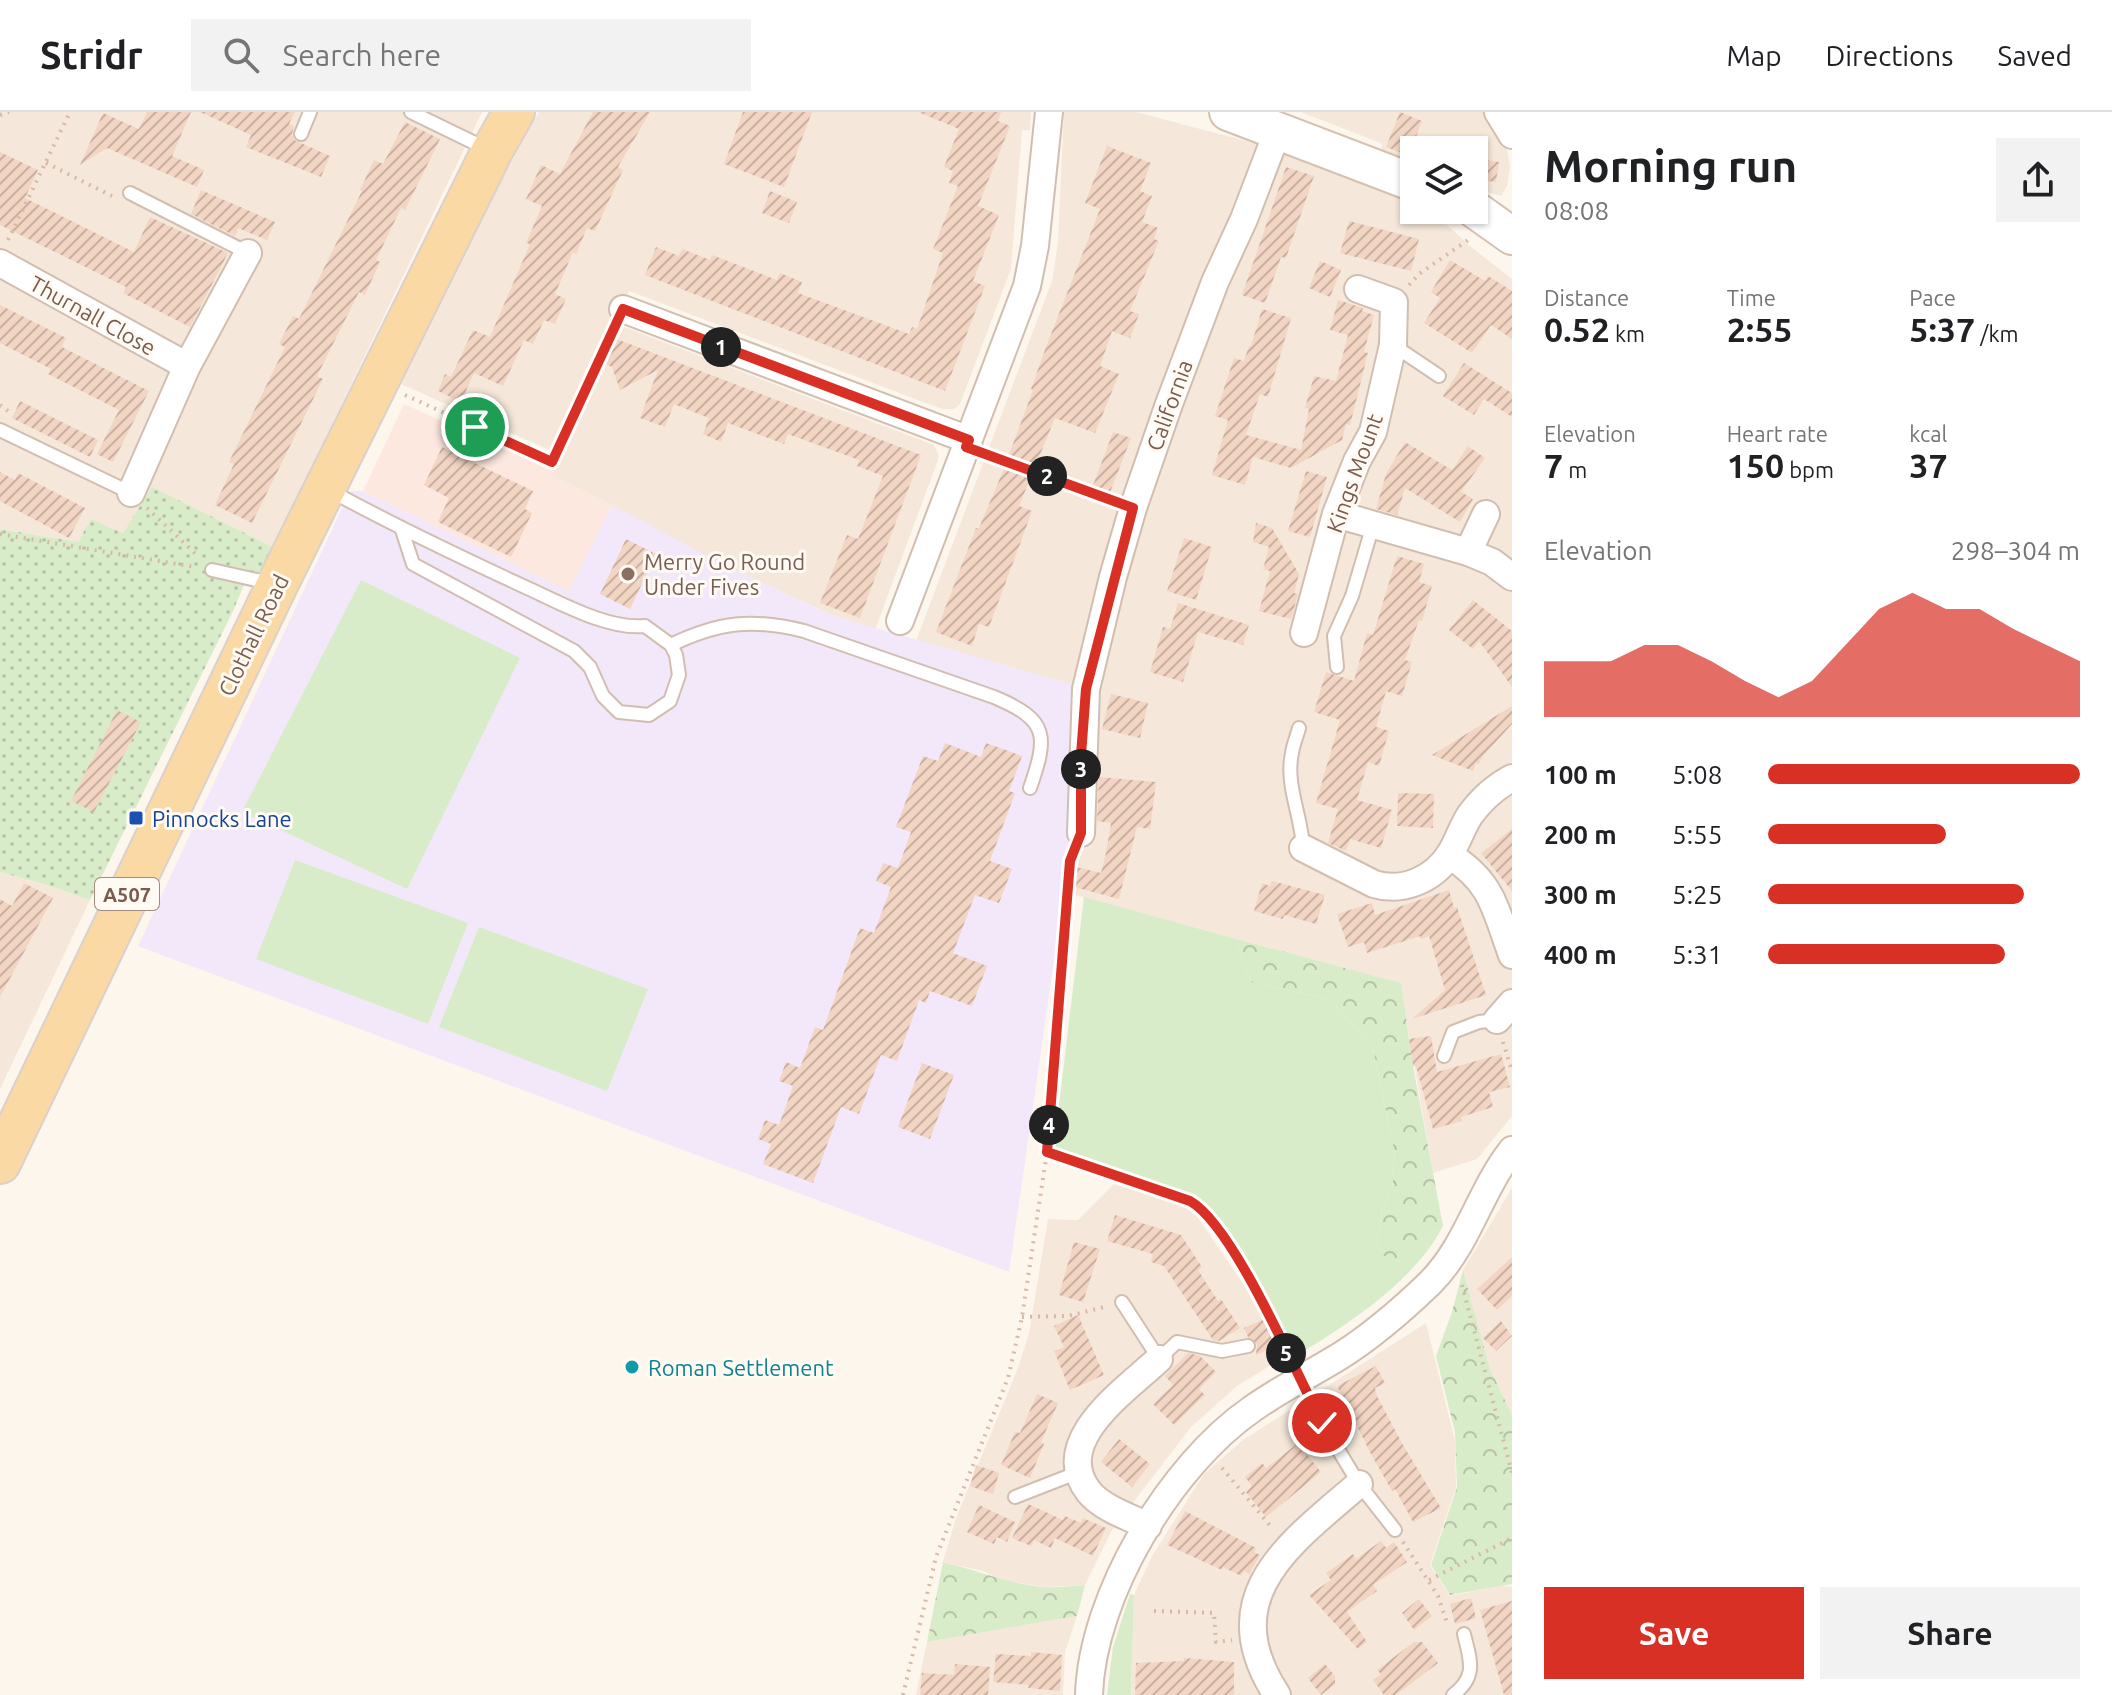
<!DOCTYPE html>
<meta charset="utf-8">
<style>
body{margin:0;font-family:Ubuntu,sans-serif;background:#f2f2f2;color:#202124;height:100vh;display:flex;flex-direction:column;font-size:30px;white-space:nowrap}
*{box-sizing:border-box;margin:0}
p{font-size:26px;color:#757577}
.icon{flex:none;width:44px;height:44px;fill:none;stroke:currentColor;stroke-width:2;stroke-linecap:round;stroke-linejoin:round}
.map{position:relative;flex:1;overflow:hidden}
.sheet{display:flex;flex-direction:column;background:#fff;width:600px}
.sheet>*{flex:none}
.tools{position:absolute;left:1400px;top:24px;display:grid;gap:16px}
.tools a{display:grid;place-items:center;width:88px;height:88px;border-radius:0px;background:#fff;box-shadow:0 2px 6px #0004;font-size:40px}
.pin{position:absolute;display:grid;place-items:center;width:68px;height:68px;color:#fff;margin:-34px;border:4px solid #fff;border-radius:50%;box-shadow:0 2px 8px #0007}
.km{position:absolute;width:40px;height:40px;margin:-20px;border-radius:50%;background:#222;color:#fff;font-size:22px;line-height:40px;text-align:center}
.round{display:grid;place-items:center;flex:none;width:84px;height:84px;border-radius:0px;background:#f2f2f2}
.head{display:flex;align-items:center;justify-content:space-between;height:136px;padding:0 32px}
h1{font-size:44px;font-weight:600;line-height:60px}
.metrics{display:grid;grid-template-columns:repeat(3,1fr);gap:12px;height:136px;padding:8px 32px}
.metrics div{display:grid;align-content:center}
.metrics b{font-size:34px;font-weight:600}
.metrics small{font-size:22px;font-weight:400}
.metrics p{font-size:22px}
.chart{height:224px;padding:16px 32px}
.chart p{display:flex;justify-content:space-between}
.chart svg{width:100%;height:144px;margin-top:8px;fill:#d93025;opacity:.7}
.primary-button{display:flex;gap:16px;margin-top:auto;padding:16px 32px}
.primary-button a{flex:1;height:92px;border-radius:0px;background:#d93025;color:#fff;font-size:32px;font-weight:600;line-height:92px;text-align:center}
.primary-button a+a{background:#f2f2f2;color:#202124}
ul{padding:0 32px;list-style:none;font-size:26px}
li{display:grid;grid-template-columns:128px 96px 1fr;align-items:center;height:60px}
li i{height:20px;border-radius:10px;background:#d93025}
header{display:flex;align-items:center;gap:48px;box-sizing:border-box;height:112px;padding:0 40px;background:#fff;border-bottom:2px solid #e0e0e0}
header strong{font-size:38px}
nav{display:flex;gap:44px;margin-inline-start:auto;font-size:28px}
.search{width:560px;height:72px;background:#f2f2f2;display:flex;align-items:center;gap:20px;box-sizing:border-box;padding:0 28px;border-radius:0px;color:#757577;font-size:30px}
main{display:flex;flex:1;min-height:0}
.map>svg:first-child{display:block}
.residential{fill:#f5e8da}
.commercial{fill:#fde8e0}
.education{fill:#f3e8fa}
.grass{fill:#d8ecc9}
.forest{fill:url(#forest-crowns)}
.park{fill:url(#park-dots)}
.building{fill:url(#building-hatch)}
.lines{fill:none;stroke-linecap:round;stroke-linejoin:round}
.lane-casing{stroke:#d1beb0;stroke-width:16}
.street-casing{stroke:#d1beb0;stroke-width:30}
.secondary-casing{stroke:#d6c0b0;stroke-width:40}
.primary-casing{stroke:#dad1cd;stroke-width:44}
.path{stroke:#d9b8a5;stroke-width:4;stroke-dasharray:2 6;stroke-linecap:butt}
.lane{stroke:#fff;stroke-width:12}
.street{stroke:#fff;stroke-width:26}
.secondary{stroke:#fff;stroke-width:36}
.primary{stroke:#fbd9a5;stroke-width:40}
.route-casing{stroke:#fff;stroke-width:16}
.route{stroke:#d93025;stroke-width:10}
.education-dot{fill:#8d6e63;stroke:#fffaf3;stroke-width:3}
.transit-dot{fill:#1a4fb4;stroke:#fffaf3;stroke-width:3}
.culture-dot{fill:#0f9aa8;stroke:#fffaf3;stroke-width:3}
.labels{text-anchor:middle;dominant-baseline:central;stroke-width:6;stroke-linejoin:round;paint-order:stroke}
.shield{fill:#fffaf3;stroke:#a28b7f;stroke-width:2}
.shield-label{font-size:20px;font-weight:bold;fill:#7a5c4d}
.street-label{font-size:22px;fill:#7a5c4d;stroke:#fffaf3}
.education-label{font-size:22px;fill:#785e54;stroke:#fffaf3;text-anchor:start}
.transit-label{font-size:22px;fill:#164399;stroke:#fffaf3;text-anchor:start}
.culture-label{font-size:22px;fill:#0d838f;stroke:#fffaf3;text-anchor:start}
</style>
<header>
<strong>Stridr</strong>
<div class="search"><svg class="icon" aria-label="search" viewBox="0 0 24 24"><circle cx="10" cy="10" r="6"/><path d="M15 15l6 6"/></svg>Search here</div>
<nav><a>Map</a><a>Directions</a><a>Saved</a></nav>
</header>
<main>
<div class="map">
<svg width="1512" height="1583" viewBox="0 0 1512 1583">
<defs>
<pattern id="forest-crowns" width="20" height="18" patternUnits="userSpaceOnUse" patternTransform="scale(2)"><rect width="20" height="18" fill="#d8ecc9"/><path d="M2 6a3 3 0 1 1 6 0M12 15a3 3 0 1 1 6 0" fill="none" stroke="#b4c2a5"/></pattern>
<pattern id="park-dots" width="8" height="8" patternUnits="userSpaceOnUse" patternTransform="scale(2)"><rect width="8" height="8" fill="#d8ecc9"/><path d="M2 2h.1M6 6h.1" fill="none" stroke="#b4c2a5" stroke-width="1.8" stroke-linecap="round"/></pattern>
<pattern id="building-hatch" width="6" height="6" patternUnits="userSpaceOnUse" patternTransform="scale(2)"><rect width="6" height="6" fill="#f3d5c3"/><path d="M-1 1l2-2M0 6l6-6M5 7l2-2" fill="none" stroke="#cab0a1"/></pattern>
</defs>
<rect width="100%" height="100%" fill="#fdf6ec"/>
<path class="residential" d="M0 0H482L273 435 152 375 123 421 91 407 78 430 0 417Z
M539 0H1031L1030 18H1022L1011 157 960 292 954 297H942L629 179 554 340 401 272 476 115Z
M1064 0H1136L1288 40 1414 91V98L1433 100 1470 134 1512 167V1004L1477 1047 1433 1061 1400 871 1064 780 1078 574 916 529 1052 169 1058 130Z
M1301 0H1486L1506 32 1510 54 1507 74 1501 84 1474 76V38H1414V58L1379 42 1383 32Z
M619 213 934 333 939 344 937 351 875 518 834 504 726 454 551 363Z
M0 760 44 772 90 788 0 977Z
M1114 1072 1192 1097 1254 1188 1284 1245 1237 1274 1191 1315 1112 1418 1085 1473 1044 1475 1002 1468 983 1459 943 1450 956 1406 1018 1256 1029 1221 1048 1107 1078 1108Z
M1512 1076V1303L1490 1257 1463 1158Z
M1426 1211 1455 1329 1456 1375 1430 1453 1450 1484 1500 1474 1512 1475V1583H1461L1459 1578 1445 1583H1131L1134 1483 1152 1444 1204 1362 1243 1328Z
M1077 1504 1065 1540 1063 1583H916L927 1530Z"/>
<path class="commercial" d="M404 292 553 359 552 363 612 393 569 479 363 379Z"/>
<path class="education" d="M350 379H363L569 479 612 393 726 454 834 504 1078 574 1064 780 1009 1160 138 834Z"/>
<path class="grass" d="M361 468 520 546 407 777 242 700Z
M295 748 468 811 428 912 256 847Z
M1084 785 1237 827 1251 870 1331 888 1373 936 1395 1042 1392 1077 1382 1098 1377 1130 1382 1142 1399 1150 1414 1132 1443 1114C1415 1169 1346 1214 1294 1245 1274 1203 1235 1109 1196 1085L1054 1035Z
M479 815 648 877 607 979 439 915Z
M1130 1482 1134 1483 1131 1583H1107L1113 1535Z"/>
<path class="forest" d="M1237 827 1401 871 1413 954 1443 1114 1414 1132 1399 1150 1382 1143 1377 1130 1382 1098 1392 1077 1395 1042 1373 936 1331 888 1251 870Z
M1463 1158 1490 1257 1512 1303V1472L1450 1483 1431 1453 1457 1375 1455 1320 1436 1244 1452 1200Z
M943 1450C976 1458 1007 1471 1041 1475 1055 1476 1071 1474 1085 1473L1077 1504 927 1530Z"/>
<path class="park" d="M152 375 273 435 260 465 248 463 234 497 90 788 44 772 0 760V417L78 430 91 407 123 421Z"/>
<path class="building" d="M147 0H191L172 44 204 58 197 75 107 36 80 53 103 1 139 17Z
M200 0H295L289 12 294 14 292 22 294 28 330 44 321 65 246 35 251 23Z
M593 0H650L618 55 623 58 595 119 587 116 576 142 573 140 555 182 566 187 555 212 544 208 533 232 524 228 503 274 474 261 461 290 438 279 445 262 451 265 473 218 490 225 530 132 526 131 542 94 526 87 541 53 560 62Z
M743 0H812L784 75 724 52Z
M918 0H1001L998 9 1010 14 978 94 999 103 973 169 985 174 945 279 645 163 656 135 679 144 682 137 710 148 712 143 777 168 780 161 802 170 798 181 909 222 912 215 917 217 943 141 933 137 958 74 949 71 953 59 944 55 959 17Z
M1400 0 1422 9 1410 41H1402L1386 35Z
M405 10 440 27 405 98 401 96 376 148 380 150 365 183 359 180 317 264 323 267 252 411 215 393 234 352 229 350 285 235 279 232 293 204 299 207 362 79 360 78 374 48 383 52Z
M1107 34 1151 51 1140 79 1152 84 1142 110 1158 116 1154 127 1159 129 1130 199 1139 202 1130 226 1112 219 1100 254 1119 262 1095 321 1055 306 1019 394 1032 399 1020 432 989 515 979 512 972 534 936 520 976 416H979L1003 359 1033 278 1031 277 1046 235 1100 97 1085 91Z
M0 40 38 58 25 86 134 140 150 105 228 141 190 215 123 181 126 175 0 113Z
M1474 46 1499 50 1496 70 1474 67Z
M1286 55 1314 64 1286 146 1281 145 1265 191 1242 183Z
M201 78 275 110 267 128 238 116 235 124 191 102Z
M770 79 797 90 789 111 762 101Z
M1349 109 1419 127 1411 159 1340 141Z
M1450 148 1485 169 1488 164 1512 179V227L1491 213 1472 241 1424 211 1440 186 1431 180Z
M1320 149 1341 158 1330 185 1309 176Z
M1338 188 1363 196 1362 199 1374 203 1364 240 1368 241 1350 313 1346 312 1342 328 1291 356 1253 345 1245 373 1212 363 1228 308 1215 304 1234 246 1244 249 1249 234H1251L1262 197 1291 206 1268 285 1260 282 1246 323 1301 338 1309 297 1305 296 1314 264 1336 269 1348 223 1330 218Z
M0 193 66 226 62 235 149 279 113 350 97 342 119 298 48 262 51 257 0 231Z
M614 226 921 343 860 506 820 491 847 423 858 427 883 364 857 354 859 348 788 322 784 332 728 311 721 330 703 322 709 306 674 292 665 315 640 306 658 258 620 278 612 255 604 251Z
M1464 251 1512 281V305L1484 287 1474 303 1443 284Z
M20 289 98 328 90 345 12 306Z
M1113 320 1131 326 1109 383 1092 376Z
M1405 330 1452 358 1468 334 1485 346 1461 380 1473 387 1460 410 1405 376 1397 403 1376 397 1386 362Z
M442 335 533 379 525 397 532 401 511 445 438 410 449 386 424 373Z
M1306 359 1327 365 1310 425 1288 419Z
M0 360 15 368 18 361 85 396 69 426 0 389Z
M1256 411 1272 416 1299 462 1294 481 1298 482 1291 507 1259 499 1270 459 1263 457 1269 435 1253 430Z
M1184 426 1212 435 1196 488 1167 479Z
M626 427 656 442 630 497 600 482Z
M1397 444 1424 452 1419 470 1432 474 1422 509 1419 508 1405 548 1412 550 1402 584 1386 579 1376 615 1389 619 1379 654 1368 650 1357 688 1392 698 1381 736 1350 727 1346 739 1328 731 1338 697 1316 691 1340 608 1314 600 1326 560 1354 569 1367 521 1373 523Z
M1473 488 1512 519V575L1479 529 1473 537 1449 518Z
M1178 491 1249 513 1243 533 1198 520 1183 570 1150 560 1163 515 1170 517Z
M1111 582 1148 591 1140 626 1102 617Z
M1512 594V612L1482 645 1479 652 1476 651 1473 659 1432 643Z
M117 598 141 610 94 700 71 689Z
M945 631 981 645 986 631 1022 644 1009 679 1015 681 990 749 1012 757 999 791 975 783 953 841 987 854 972 894 930 879 926 891 919 888 897 949 881 943 859 1002 841 995 813 1071 763 1052 771 1032 758 1027 765 1008 779 1013 793 974 779 969 786 950 800 956 815 915 823 918 860 816 874 821 891 775 876 769 883 751 898 756 911 720 896 715 923 644 938 649Z
M1099 665 1156 670 1150 717 1137 715 1119 787 1071 774 1076 755 1101 761 1106 741 1111 711 1097 709Z
M1398 681 1434 682 1433 716 1397 714Z
M1512 717V779L1481 741Z
M1272 769 1325 783 1316 812 1284 803 1283 807 1254 799 1262 771 1270 774Z
M24 771 53 786 0 885V787L12 794Z
M1449 778 1454 796 1457 795 1486 883 1412 907 1445 878 1429 824 1421 827 1420 824 1367 841 1364 830 1348 835 1337 802 1372 791 1375 803Z
M1431 924 1437 960 1501 942 1510 975 1489 980 1493 995 1461 1005 1462 1009 1433 1017 1416 954H1413L1409 927Z
M922 951 954 963 930 1027 898 1015Z
M1115 1103 1181 1123 1202 1155 1198 1158 1218 1189 1221 1187 1240 1216 1219 1229 1213 1228 1164 1154 1151 1150 1153 1142 1107 1129Z
M1074 1130 1100 1137 1083 1190 1059 1183Z
M1512 1145V1184L1497 1198 1477 1177Z
M1078 1203 1104 1263 1070 1278 1054 1239 1064 1235 1054 1214Z
M1264 1207 1276 1234 1256 1243 1257 1232 1248 1225 1244 1216Z
M1501 1209 1512 1224 1496 1239 1483 1226Z
M1188 1241 1200 1244 1216 1260 1199 1277 1205 1283 1174 1313 1153 1292 1173 1273 1165 1264Z
M1376 1254 1385 1271 1375 1276 1377 1284 1403 1333 1441 1396 1413 1410 1395 1377 1392 1379 1371 1342 1337 1274Z
M1037 1282 1058 1291 1041 1330 1044 1332 1030 1366 1001 1353 1015 1320 1020 1321Z
M1119 1327 1150 1352 1132 1375 1101 1350Z
M1298 1331 1321 1360 1266 1405 1246 1380 1252 1374 1245 1365 1262 1351 1266 1356Z
M976 1353 999 1361 993 1382 970 1374Z
M1028 1392 1063 1408 1065 1404 1081 1411 1083 1406 1106 1416 1093 1444 1055 1426 1051 1436 1034 1428 1031 1434 1012 1426Z
M979 1393 1015 1410 1007 1430 997 1425 994 1432 967 1420Z
M1185 1399 1256 1436 1254 1440 1260 1443 1249 1462 1244 1459 1241 1464 1223 1455 1222 1458 1167 1433Z
M1381 1429 1386 1436 1394 1430 1407 1450 1373 1473 1377 1479 1347 1500 1367 1530 1358 1537 1309 1483 1331 1468 1326 1461 1353 1442 1356 1447Z
M1471 1486 1476 1506 1455 1512 1450 1492Z
M1419 1487 1432 1504 1414 1518 1402 1501Z
M1512 1489V1583H1504L1480 1498Z
M1414 1530H1422L1438 1551 1396 1583H1384L1373 1568 1381 1562 1377 1558Z
M1031 1540 1062 1543 1060 1579 1028 1576 1029 1573 993 1570 996 1542 1031 1544Z
M1184 1546 1234 1550V1583H1135L1136 1551 1184 1549Z
M955 1552 990 1555 988 1583H920L922 1561 954 1563Z
M1325 1552 1335 1564V1572L1321 1583 1308 1566Z"/>
<g class="lines">
<defs>
<path id="lane" d="M411 0 487 37
M301 22 310 0
M130 81 248 141
M1393 233 1439 264
M0 318 131 381
M329 378C393 413 456 443 523 474 557 489 607 518 645 514L671 533 676 543 679 563 670 589 649 603 619 600 603 584 590 555 574 539 413 452 402 418
M212 458 274 472
M671 533C718 510 753 506 804 519L994 585C1049 608 1048 624 1030 676
M1337 555 1334 524 1352 484 1373 413
M1299 616C1297 624 1293 633 1292 641 1285 673 1302 705 1303 736
M1444 944 1453 920 1479 910 1497 908
M1122 1190 1159 1247 1177 1230 1222 1239 1248 1234
M1322 1311 1359 1372 1395 1418
M1015 1385 1079 1360
M1453 1583C1478 1564 1470 1548 1464 1522"/>
<path id="street" d="M1498 0 1512 23
M0 151 187 254
M623 197 969 328
M131 381 187 254 248 141
M1336 402 1468 440 1492 450 1512 465
M1468 440 1486 402
M900 509 1027 174 1035 134 1049 0
M1304 521 1336 402 1357 349 1373 320 1393 233 1394 190 1358 177
M1081 721 1086 577 1113 465 1133 396 1169 292 1215 170 1244 107 1278 18
M1303 736 1374 772C1403 781 1434 767 1450 742 1458 729 1462 715 1470 703 1481 688 1495 675 1512 666
M1449 743C1493 770 1495 797 1512 843
M1497 908 1512 891
M1148 1414C1129 1405 1102 1396 1089 1380 1049 1329 1126 1278 1159 1247
M1089 1583C1092 1483 1171 1353 1252 1297 1280 1277 1311 1262 1340 1244 1372 1224 1403 1197 1430 1171 1468 1133 1479 1080 1512 1038
M1277 1583C1212 1484 1291 1431 1359 1372"/>
<path id="secondary" d="M1228 0 1414 71
M1474 97 1512 124"/>
<path id="primary" d="M0 1051 277 473 492 39 514 0"/>
</defs>
<use href="#lane" class="lane-casing"/>
<use href="#street" class="street-casing"/>
<use href="#secondary" class="secondary-casing"/>
<use href="#primary" class="primary-casing"/>
<path class="path" d="M0 3 9 0
M46 51 112 84
M8 128 70 0
M1409 173 1419 162 1468 128
M405 283 552 350 613 218
M0 293 8 299 6 303
M987 343 1110 387
M147 396 199 445
M0 422 195 455
M1503 930 1512 959
M1048 1040 1190 1089C1227 1110 1270 1208 1290 1248
M1462 1173 1512 1361
M1022 1205 1068 1204 1108 1194
M1222 1356 1273 1417
M1403 1430 1438 1484 1448 1514
M1429 1468 1512 1426
M1154 1499 1214 1501 1216 1530 1232 1528
M903 1583 936 1445 1008 1266 1022 1205 1047 1040 1064 811 1073 742"/>
<use href="#lane" class="lane"/>
<use href="#street" class="street"/>
<use href="#secondary" class="secondary"/>
<use href="#primary" class="primary"/>
</g>
<g class="lines">
<defs>
<path id="route" d="M475 315 552 350 623 197 969 328 966 335 1133 396 1086 577 1081 643V721L1070 749 1047 1040 1190 1089C1234 1114 1296 1261 1322 1311"/>
</defs>
<use href="#route" class="route-casing"/>
<use href="#route" class="route"/>
</g>
<circle class="education-dot" cx="628" cy="462" r="8"/>
<rect class="transit-dot" x="128" y="698" width="16" height="16" rx="4"/>
<circle class="culture-dot" cx="632" cy="1255" r="8"/>
<g class="labels">
<rect class="shield" x="95" y="766" width="64" height="32" rx="6"/>
<g class="shield-label">
<text x="127" y="782">A507</text>
</g>
<g class="street-label">
<text transform="translate(93 203) rotate(29)">Thurnall Close</text>
<text transform="translate(1169 293) rotate(-70)">California</text>
<text transform="translate(1354 361) rotate(-70)">Kings Mount</text>
<text transform="translate(253 523) rotate(-64)">Clothall Road</text>
</g>
<g class="education-label">
<text x="644" y="449">Merry Go Round<tspan x="644" dy="25">Under Fives</tspan></text>
</g>
<g class="transit-label">
<text x="152" y="706">Pinnocks Lane</text>
</g>
<g class="culture-label">
<text x="648" y="1255">Roman Settlement</text>
</g>
</g>
</svg>
<div class="tools">
<a><svg class="icon" aria-label="layers" viewBox="0 0 24 24"><path d="M12 4l9 5-9 5-9-5zM3 14l9 5 9-5"/></svg></a>
</div>
<div class="pin" style="left:475px;top:315px;background:#1e9e55"><svg class="icon" aria-label="arrive" viewBox="0 0 24 24"><path d="M6 21V4h12l-3 4 3 4H6"/></svg></div>
<div class="pin" style="left:1322px;top:1311px;background:#d93025"><svg class="icon" aria-label="check" viewBox="0 0 24 24"><path d="M5 12l5 5 9-10"/></svg></div>
<b class="km" style="left:721px;top:235px">1</b>
<b class="km" style="left:1047px;top:364px">2</b>
<b class="km" style="left:1081px;top:657px">3</b>
<b class="km" style="left:1049px;top:1013px">4</b>
<b class="km" style="left:1286px;top:1241px">5</b>
</div>
<section class="sheet">
<div class="head"><div><h1>Morning run</h1><p>08:08</p></div><a class="round"><svg class="icon" aria-label="share" viewBox="0 0 24 24"><path d="M12 15V3M7 8l5-5 5 5M5 13v7h14v-7"/></svg></a></div>
<div class="metrics">
<div><p>Distance</p><b>0.52<small> km</small></b></div>
<div><p>Time</p><b>2:55</b></div>
<div><p>Pace</p><b>5:37<small> /km</small></b></div>
</div>
<div class="metrics">
<div><p>Elevation</p><b>7<small> m</small></b></div>
<div><p>Heart rate</p><b>150<small> bpm</small></b></div>
<div><p>kcal</p><b>37</b></div>
</div>
<div class="chart"><p><span>Elevation</span>298–304 m</p>
<svg viewBox="0 0 160 44" preserveAspectRatio="none"><path d="M0 44V27L10 27L20 27L30 22L40 22L50 27L60 33L70 38L80 33L90 22L100 11L110 6L120 11L130 11L140 17L150 22L160 27V44z"/></svg>
</div>
<ul>
<li><b>100 m</b>5:08<i style="width:100%"></i></li>
<li><b>200 m</b>5:55<i style="width:57%"></i></li>
<li><b>300 m</b>5:25<i style="width:82%"></i></li>
<li><b>400 m</b>5:31<i style="width:76%"></i></li>
</ul>
<div class="primary-button"><a>Save</a><a>Share</a></div>
</section>
</main>
